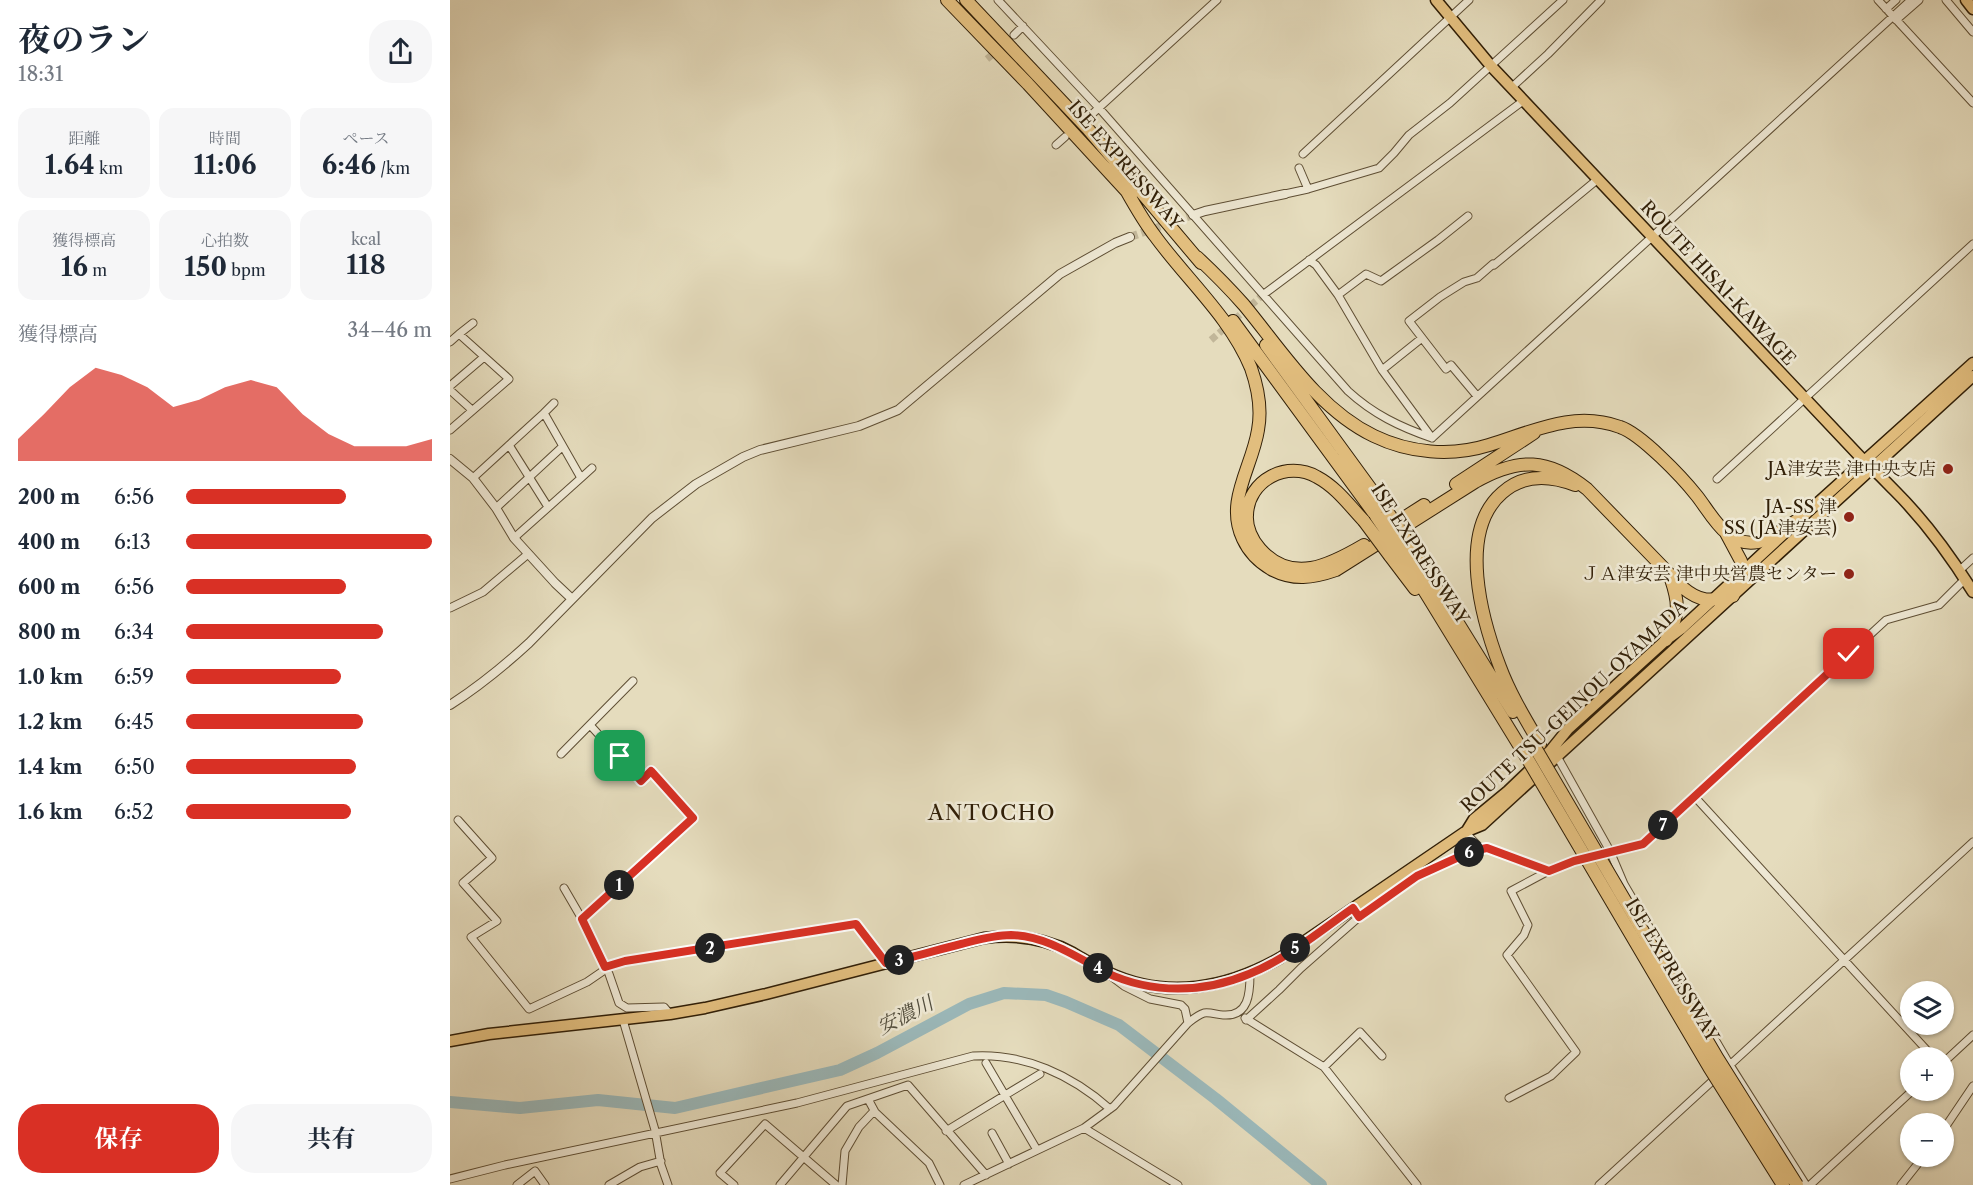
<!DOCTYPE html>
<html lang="ja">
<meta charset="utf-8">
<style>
body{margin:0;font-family:"Libre Caslon Text","Noto Serif JP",serif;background:#f6f6f7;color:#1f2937;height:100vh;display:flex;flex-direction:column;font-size:22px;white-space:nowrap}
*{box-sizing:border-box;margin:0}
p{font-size:20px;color:#747a83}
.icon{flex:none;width:33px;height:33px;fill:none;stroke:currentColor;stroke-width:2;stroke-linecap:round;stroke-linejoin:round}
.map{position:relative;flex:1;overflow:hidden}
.details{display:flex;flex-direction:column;background:#fff;width:450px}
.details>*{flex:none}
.buttons{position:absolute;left:1450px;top:981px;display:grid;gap:12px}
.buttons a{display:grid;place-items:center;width:54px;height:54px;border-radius:50%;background:#fff;box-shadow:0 2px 4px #0004;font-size:30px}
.pin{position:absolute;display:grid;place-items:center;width:51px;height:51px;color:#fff;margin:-26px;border-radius:12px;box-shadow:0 3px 9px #0006}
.km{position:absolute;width:30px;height:30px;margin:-15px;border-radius:50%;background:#222;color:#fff;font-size:16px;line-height:30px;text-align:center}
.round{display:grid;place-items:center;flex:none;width:63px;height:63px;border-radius:24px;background:#f6f6f7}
.headline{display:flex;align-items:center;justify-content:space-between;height:102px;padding:0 18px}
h1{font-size:33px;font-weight:700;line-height:45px}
.metrics{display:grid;grid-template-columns:repeat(3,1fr);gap:9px;height:102px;padding:6px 18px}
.metrics div{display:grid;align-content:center;border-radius:15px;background:#f6f6f7;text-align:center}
.metrics b{font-size:26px;font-weight:700}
.metrics small{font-size:16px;font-weight:400}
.metrics p{font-size:16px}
.chart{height:168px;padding:12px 18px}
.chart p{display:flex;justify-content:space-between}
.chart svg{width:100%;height:108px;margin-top:6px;fill:#d93025;opacity:.7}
.button{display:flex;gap:12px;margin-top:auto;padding:12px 18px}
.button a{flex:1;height:69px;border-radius:24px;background:#d93025;color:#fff;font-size:24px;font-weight:700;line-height:69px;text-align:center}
.button a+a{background:#f6f6f7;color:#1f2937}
ul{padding:0 18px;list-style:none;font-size:20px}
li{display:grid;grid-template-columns:96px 72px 1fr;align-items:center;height:45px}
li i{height:15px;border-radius:8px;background:#d93025}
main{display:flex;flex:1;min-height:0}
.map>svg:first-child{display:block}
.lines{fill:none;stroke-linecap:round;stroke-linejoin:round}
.river{stroke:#9bb9bb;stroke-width:12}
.minor-tunnel{stroke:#c1b699;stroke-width:7;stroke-dasharray:7 3.5;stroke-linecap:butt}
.tertiary-tunnel{stroke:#c1b699;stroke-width:8;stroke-dasharray:8 4;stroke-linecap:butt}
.minor-casing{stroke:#5e4e34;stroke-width:9}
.tertiary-casing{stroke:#5e4e34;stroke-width:10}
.primary-casing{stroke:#311f07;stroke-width:13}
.trunk-casing{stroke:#311f07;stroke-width:13}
.motorway-casing{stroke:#311f07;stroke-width:14}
.minor{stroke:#eee8d4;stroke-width:7}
.tertiary{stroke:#eee8d4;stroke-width:8}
.primary{stroke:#e2be7e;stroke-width:10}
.trunk{stroke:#e2be7e;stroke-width:10}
.motorway{stroke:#e2be7e;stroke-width:12}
.motorway-bridge-casing{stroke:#311f07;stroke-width:14;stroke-linecap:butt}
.motorway-bridge{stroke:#e2be7e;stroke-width:12}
.route-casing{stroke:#fff;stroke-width:12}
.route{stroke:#d93025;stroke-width:8}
.poi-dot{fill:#8f2418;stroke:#eee8d4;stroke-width:2}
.labels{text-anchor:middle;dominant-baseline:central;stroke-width:5;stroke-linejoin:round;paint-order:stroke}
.street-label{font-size:18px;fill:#311f07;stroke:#eee8d4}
.poi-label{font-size:18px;fill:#311f07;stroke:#eee8d4;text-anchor:end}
.water-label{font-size:20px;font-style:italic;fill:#514d3d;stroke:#eee8d4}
.quarter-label{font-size:21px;letter-spacing:1.5px;fill:#311f07;stroke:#eee8d4}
</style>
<main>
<section class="details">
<div class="headline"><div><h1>夜のラン</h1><p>18:31</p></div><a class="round"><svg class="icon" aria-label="share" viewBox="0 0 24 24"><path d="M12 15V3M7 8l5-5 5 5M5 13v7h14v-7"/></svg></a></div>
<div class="metrics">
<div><p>距離</p><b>1.64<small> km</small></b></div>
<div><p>時間</p><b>11:06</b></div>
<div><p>ペース</p><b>6:46<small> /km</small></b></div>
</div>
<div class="metrics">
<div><p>獲得標高</p><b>16<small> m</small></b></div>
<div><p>心拍数</p><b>150<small> bpm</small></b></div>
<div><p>kcal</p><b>118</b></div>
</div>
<div class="chart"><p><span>獲得標高</span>34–46 m</p>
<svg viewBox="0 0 160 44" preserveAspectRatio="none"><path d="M0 44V35L10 25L20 14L30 6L40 9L50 14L60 22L70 19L80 14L90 11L100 14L110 25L120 33L130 38L140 38L150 38L160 35V44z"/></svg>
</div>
<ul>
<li><b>200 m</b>6:56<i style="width:65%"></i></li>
<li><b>400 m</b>6:13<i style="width:100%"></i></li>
<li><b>600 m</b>6:56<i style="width:65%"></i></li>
<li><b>800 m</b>6:34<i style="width:80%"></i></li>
<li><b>1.0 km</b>6:59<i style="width:63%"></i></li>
<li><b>1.2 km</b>6:45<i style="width:72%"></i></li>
<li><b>1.4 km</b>6:50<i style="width:69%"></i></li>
<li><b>1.6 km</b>6:52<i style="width:67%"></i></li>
</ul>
<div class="button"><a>保存</a><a>共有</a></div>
</section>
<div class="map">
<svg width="1523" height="1185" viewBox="0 0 1523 1185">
<rect width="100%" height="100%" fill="#e5dcbd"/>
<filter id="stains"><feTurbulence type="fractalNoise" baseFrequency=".00333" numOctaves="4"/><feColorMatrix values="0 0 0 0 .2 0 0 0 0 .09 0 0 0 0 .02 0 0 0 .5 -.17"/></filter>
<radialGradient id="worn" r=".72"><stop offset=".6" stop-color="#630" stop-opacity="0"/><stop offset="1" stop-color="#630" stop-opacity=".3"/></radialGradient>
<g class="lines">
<path class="river" d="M0 1102 70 1108 148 1100 225 1108 390 1070 427 1053 519 1004 554 993 596 995 616 1002 669 1025 766 1099 871 1185"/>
<path class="minor-tunnel" d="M537 59 549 49
M761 340 814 294"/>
<path class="tertiary-tunnel" d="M680 237 743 215"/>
<defs>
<path id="minor" d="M548 0 649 108 898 391C923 414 950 427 982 438
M1428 0 1523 103
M1496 0 1523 32
M1436 9 1446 0
M1446 20 1469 0
M564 35 573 26
M1061 88 1098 54 1151 0
M640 116 767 0
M606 145 615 137
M853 154 1019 0
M849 168 858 189
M835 194 858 189 929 168 944 153 959 135 1000 103 1113 0
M859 260 866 265 888 295 932 370 982 438
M814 294 1073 101
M888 295 916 274 931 281 988 240 1018 216
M9 334 23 323
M0 342 9 334 59 379 0 430
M932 370 972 338
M0 386 34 357
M0 390 22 410
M1027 396 1001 365 996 369 959 321 990 297 1014 282 1027 278 1043 264 1044 265 1148 179
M94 413 104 403
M982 438 1461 0
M59 445 98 507
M23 478 94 413 131 478 64 538
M131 478 142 468
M1267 479 1523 244
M46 508 112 447
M1510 570 1523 558
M0 608 33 592 78 554
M111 754 183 681
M1108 758 1160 851 1174 884 1280 1065 1356 1185
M1244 796 1484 1058
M8 820 42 858 13 883 47 921 21 937 79 1009 137 982 156 969
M1015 832 1031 849
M1147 855 1193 844 1436 620 1489 605 1515 579
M114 888 132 919 159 974 169 1003 177 1008 214 1007 220 1014
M132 919 243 818 201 771 191 781 140 725
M155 967 175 961 406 924 436 963
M662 977 674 986 700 999 731 1005 735 1009 738 1023
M795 1018 874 1067 967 1185
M173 1020 205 1130 211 1165 218 1185
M796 1020 829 990 851 968 909 917 967 876 1022 851 1037 848 1099 871
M1494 1062 1523 1035
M536 1063 587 1150
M874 1067 910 1032 932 1056
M1059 1098 1101 1076 1126 1052 1057 955 1074 935 1078 925 1061 891 1106 867 1136 858
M418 1099 425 1112 479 1163 490 1185
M634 1128 728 1185
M1494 1129 1523 1086
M496 1131 590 1074
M542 1133 559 1164
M0 1179 55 1165 347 1103 523 1056C574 1053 622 1075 660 1109
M67 1185 85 1171 95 1185
M159 1185 190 1167 211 1161
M284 1185 270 1173 315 1124 386 1185
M330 1185 397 1106 458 1085 536 1175
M392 1185 395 1151 409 1127 424 1111
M514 1185 634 1128 664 1106 738 1023C743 1019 748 1015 754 1013 761 1012 767 1015 773 1015 799 1017 800 993 800 974
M1149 1185 1523 842
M1360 1185 1463 1090
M1451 1185 1474 1156"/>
<path id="tertiary" d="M743 215 755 211 835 194
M0 459 23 478 46 508 64 538 105 583 122 599
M0 705C28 687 54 666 79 643L202 518 246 484 293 457 310 450 409 426 448 410 610 274 665 243 680 237"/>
<path id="primary" d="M986 0 1041 66 1415 462C1426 471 1435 481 1445 491 1476 522 1500 555 1523 592
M1016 832 1024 819 1058 791 1101 750 1118 729 1216 640 1231 629 1351 518 1523 363
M0 1041 39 1034 220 1014 255 1008 316 994 534 938C565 934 595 938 623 953 635 960 647 968 659 973 717 1000 777 988 830 958L1015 832 1032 825 1523 376"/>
<path id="trunk" d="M1516 0 1523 9"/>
<path id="motorway" d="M497 0 578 84 681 196
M516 0 638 129 751 263
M676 190C685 206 694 222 705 236 737 280 780 317 801 368 808 388 812 409 808 430 802 468 775 501 793 539 799 552 809 562 821 569 843 581 863 578 886 570L1025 482C1069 457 1098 458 1137 489L1232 587C1251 603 1260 601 1283 596L1292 573 1291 561 1276 533
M747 257C763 272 779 288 794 305 832 351 868 409 924 436 959 453 1001 457 1039 445 1082 432 1123 410 1170 427 1191 434 1232 477 1247 496 1262 515 1277 548 1308 542 1323 539 1338 525 1351 518
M783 321 926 516
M816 345 937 511
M1006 484 1084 433
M914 521C899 505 886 487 867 477 837 460 798 480 797 515 796 527 802 540 810 549 842 585 880 565 914 545
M938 528 974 505
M959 544 1063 712
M950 551 1077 758
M940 556 965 589
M1216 640C1229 615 1230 606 1221 579
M1090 744C1076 720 1060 694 1050 667 1032 620 1007 532 1052 493 1073 474 1099 475 1125 485"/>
</defs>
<use href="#minor" class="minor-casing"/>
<use href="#tertiary" class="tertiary-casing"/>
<use href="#primary" class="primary-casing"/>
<use href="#trunk" class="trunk-casing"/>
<use href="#motorway" class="motorway-casing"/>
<use href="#minor" class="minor"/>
<use href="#tertiary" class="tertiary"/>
<use href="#primary" class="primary"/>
<use href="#trunk" class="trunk"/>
<use href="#motorway" class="motorway"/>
<defs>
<path id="motorway-bridge" d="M937 511 959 544
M926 516 950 551
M914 521 940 556
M1086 749 1268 1059 1347 1185
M1077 758 1259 1067 1333 1185"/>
</defs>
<use href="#motorway-bridge" class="motorway-bridge-casing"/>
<use href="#motorway-bridge" class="motorway-bridge"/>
</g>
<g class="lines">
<defs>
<path id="route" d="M170 756 191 781 201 771 243 818 132 919 155 967 175 961 406 924 436 963C461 958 486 950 511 944 527 940 544 935 561 935 597 936 626 957 657 973 702 994 754 993 799 974 837 959 870 931 903 908L909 917 967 876 1022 851 1037 848 1099 871 1124 861 1193 844 1399 654"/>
</defs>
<use href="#route" class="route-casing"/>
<use href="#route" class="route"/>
</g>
<g class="poi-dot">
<circle cx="1498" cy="469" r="6"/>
<circle cx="1399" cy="517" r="6"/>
<circle cx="1399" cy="574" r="6"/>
</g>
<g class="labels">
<g class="street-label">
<text transform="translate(675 165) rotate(49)">ISE EXPRESSWAY</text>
<text transform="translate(1268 283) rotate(47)">ROUTE HISAI-KAWAGE</text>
<text transform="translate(970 554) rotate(57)">ISE EXPRESSWAY</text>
<text transform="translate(1124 706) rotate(-43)">ROUTE TSU-GEINOU-OYAMADA</text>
<text transform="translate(1222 970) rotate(59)">ISE EXPRESSWAY</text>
</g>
<g class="poi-label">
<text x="1486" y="469">JA津安芸 津中央支店</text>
<text x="1387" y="507">JA-SS 津<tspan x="1387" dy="21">SS (JA津安芸)</tspan></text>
<text x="1387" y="574">ＪＡ津安芸 津中央営農センター</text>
</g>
<g class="water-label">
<text transform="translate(455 1015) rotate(-27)">安濃川</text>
</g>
<g class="quarter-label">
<text x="542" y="812">ANTOCHO</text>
</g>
</g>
<rect width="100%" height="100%" filter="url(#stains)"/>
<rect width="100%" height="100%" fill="url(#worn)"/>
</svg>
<div class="buttons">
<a><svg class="icon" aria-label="layers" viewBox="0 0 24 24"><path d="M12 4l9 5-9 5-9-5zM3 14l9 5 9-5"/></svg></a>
<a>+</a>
<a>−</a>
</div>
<div class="pin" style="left:170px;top:756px;background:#1e9e55"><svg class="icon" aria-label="arrive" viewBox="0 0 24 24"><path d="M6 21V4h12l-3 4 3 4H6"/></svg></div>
<div class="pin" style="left:1399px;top:654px;background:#d93025"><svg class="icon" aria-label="check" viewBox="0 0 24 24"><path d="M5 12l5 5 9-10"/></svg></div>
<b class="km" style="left:169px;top:885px">1</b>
<b class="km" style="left:260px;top:948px">2</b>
<b class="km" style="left:449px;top:960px">3</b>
<b class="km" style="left:648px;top:968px">4</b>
<b class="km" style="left:845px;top:948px">5</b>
<b class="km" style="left:1019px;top:852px">6</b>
<b class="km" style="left:1213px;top:825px">7</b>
</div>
</main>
